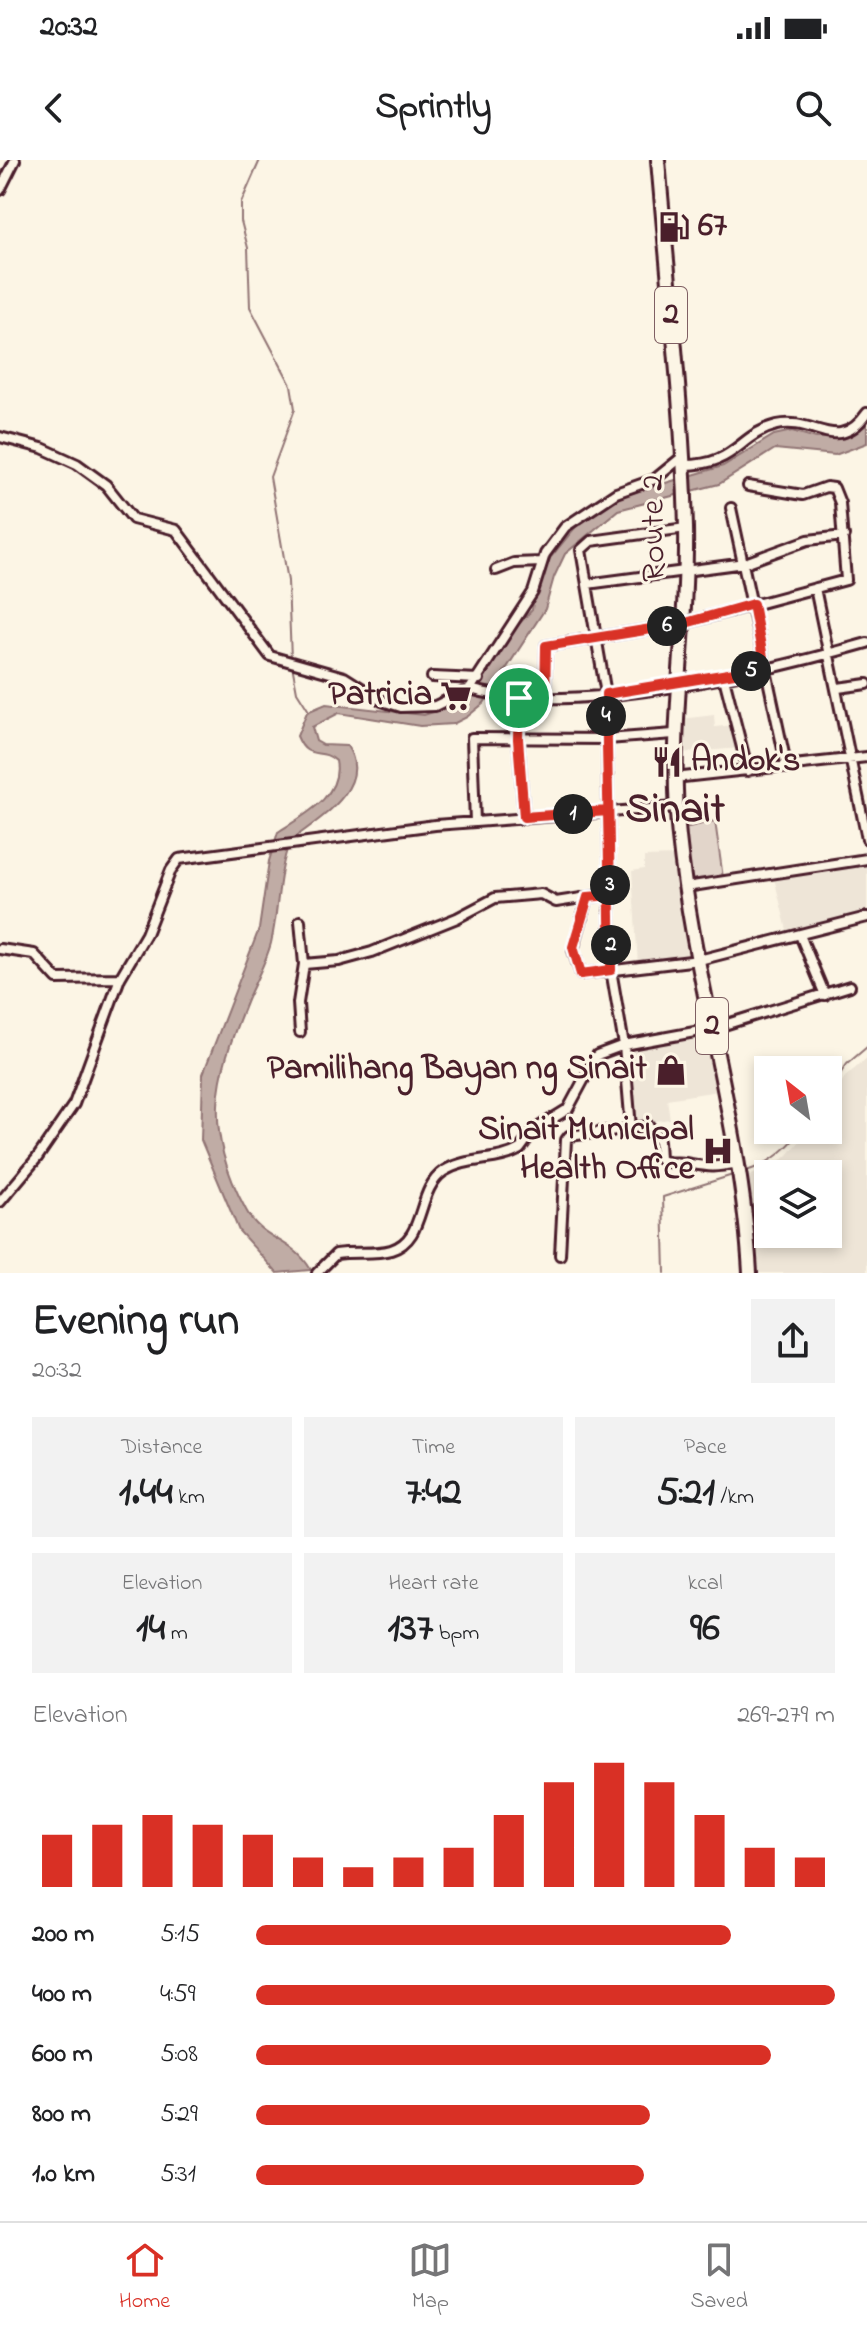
<!DOCTYPE html>
<meta charset="utf-8">
<style>
body{margin:0;font-family:"Indie Flower",sans-serif;background:#f2f2f2;color:#202124;height:100vh;display:flex;flex-direction:column;font-size:30px;white-space:nowrap}
*{box-sizing:border-box;margin:0}
p{font-size:26px;color:#757577}
.icon{flex:none;width:44px;height:44px;fill:none;stroke:currentColor;stroke-width:2;stroke-linecap:round;stroke-linejoin:round}
.map{position:relative;height:1113px;overflow:hidden}
.sheet{display:flex;flex-direction:column;background:#fff;flex:1}
.sheet>*{flex:none}
.needle{width:52px;rotate:329deg}
.buttons{position:absolute;left:754px;top:896px;display:grid;gap:16px}
.buttons a{display:grid;place-items:center;width:88px;height:88px;border-radius:0px;background:#fff;box-shadow:0 4px 12px #0003;font-size:40px}
.pin{position:absolute;display:grid;place-items:center;width:68px;height:68px;color:#fff;margin:-34px;border:4px solid #fff;border-radius:50%;box-shadow:0 2px 8px #0007}
.km{position:absolute;width:40px;height:40px;margin:-20px;border-radius:50%;background:#222;color:#fff;font-size:22px;line-height:40px;text-align:center}
.round{display:grid;place-items:center;flex:none;width:84px;height:84px;border-radius:0px;background:#f2f2f2}
.headline{display:flex;align-items:center;justify-content:space-between;height:136px;padding:0 32px}
h1{font-size:44px;font-weight:700;line-height:60px}
.stats{display:grid;grid-template-columns:repeat(3,1fr);gap:12px;height:136px;padding:8px 32px}
.stats div{display:grid;align-content:center;border-radius:0px;background:#f2f2f2;text-align:center}
.stats b{font-size:40px;font-weight:700}
.stats small{font-size:22px;font-weight:400}
.stats p{font-size:22px}
.chart{height:224px;padding:16px 32px}
.chart p{display:flex;justify-content:space-between}
.chart svg{width:100%;height:144px;margin-top:8px;stroke:#d93025;stroke-width:6}
ul{padding:0 32px;list-style:none;font-size:26px}
li{display:grid;grid-template-columns:128px 96px 1fr;align-items:center;height:60px}
li i{height:20px;border-radius:10px;background:#d93025}
.status{display:flex;justify-content:space-between;align-items:center;height:56px;padding:0 40px;background:#fff;direction:ltr}
.status svg{height:22px;fill:currentColor}
header{display:flex;justify-content:space-between;align-items:center;height:104px;padding:0 32px;background:#fff;font-size:36px;font-weight:700}
.menu{display:flex;justify-content:space-around;align-items:center;height:112px;border-top:2px solid #e0e0e0;background:#fff;font-size:22px;color:#757577}
.menu a{display:grid;justify-items:center;gap:4px}
.menu .selected{color:#d93025}
.map>svg:first-child{display:block}
.built{fill:#eee5d7;fill-rule:evenodd}
.green{fill:#e2d5ca;stroke:#967a7a;stroke-width:2}
.water{fill:#c0aca5;stroke:#917474;stroke-width:2}
.lines{fill:none;stroke-linecap:round;stroke-linejoin:round}
.stream{stroke:#917474;stroke-width:2}
.minor-casing{stroke:#4a1f2b;stroke-width:14}
.highway-casing{stroke:#4a1f2b;stroke-width:18}
.minor{stroke:#fcf5e5;stroke-width:8}
.highway{stroke:#fcf5e5;stroke-width:12}
.route-casing{stroke:#fff;stroke-width:16}
.route{stroke:#d93025;stroke-width:10}
.labels{text-anchor:middle;dominant-baseline:central;stroke-width:6;stroke-linejoin:round;paint-order:stroke}
.shield{fill:#fcf5e5;stroke:#7f5f63;stroke-width:2}
.shield-label{font-size:32px;font-weight:bold;fill:#4a1f2b}
.poi-label{font-size:34px;font-weight:bold;fill:#4a1f2b;stroke:#fcf5e5;text-anchor:end}
.street-label{font-size:34px;fill:#4a1f2b;stroke:#fcf5e5}
.district-label{font-size:42px;font-weight:bold;fill:#4a1f2b;stroke:#fcf5e5}
</style>
<div class="status"><b>20:32</b><svg viewBox="0 0 49 12"><path d="M0 12V9h3v3zM5 12V6h3v6zM10 12V3h3v9zM15 12V0h3v12zM26 1h20v11H26zM47 4h2v5h-2z"/></svg></div>
<header><svg class="icon" aria-label="back" viewBox="0 0 24 24"><path d="M15 5l-7 7 7 7"/></svg>Sprintly<svg class="icon" aria-label="search" viewBox="0 0 24 24"><circle cx="10" cy="10" r="6"/><path d="M15 15l6 6"/></svg></header>
<div class="map">
<svg width="867" height="1113" viewBox="0 0 867 1113">
<rect width="100%" height="100%" fill="#fcf5e5"/>
<filter id="ink" filterUnits="userSpaceOnUse"><feTurbulence type="fractalNoise" baseFrequency=".0125" numOctaves="2"/><feDisplacementMap in="SourceGraphic" scale="16" xChannelSelector="R" yChannelSelector="G"/><feConvolveMatrix kernelMatrix="1 2 1 2 8 2 1 2 1" color-interpolation-filters="sRGB"/></filter>
<g filter="url(#ink)">
<path class="built" d="M714 555 715 567 734 565 740 588 680 593 681 559Z
M677 696 693 797 638 805 632 711 644 709V697Z
M867 701V754L788 774 774 718Z
M709 872 718 931 667 939 670 959 634 964 626 888Z
M867 898V1113H757L746 1018 786 997 810 970H828V943L845 917ZM768 1014H828V1074H768Z"/>
<path class="green" d="M715 661 723 718 692 722 684 668Z"/>
<path class="water" d="M867 265V283L835 295 775 289 719 324 618 350 565 394 554 417 545 449 484 543 467 557 453 564 420 566 339 553 312 567 316 581 323 585 347 586C375 627 316 661 290 681 277 715 279 749 271 783 266 802 255 822 247 840 214 921 203 969 246 1050 262 1081 293 1078 311 1110L277 1113 239 1071 201 980 203 914 259 769 269 701 278 672C302 656 343 637 336 601 320 586 308 603 297 576L307 552 326 544 424 555 458 544 479 524 506 478 532 450 534 434 546 403 582 359 618 337 723 306 774 275 792 271 816 278 845 277Z"/>
<g class="lines">
<path class="stream" d="M260 0 241 43V61L248 88 250 147 291 225 295 249 270 317 288 421 291 499
M292 505 297 532 309 551
M828 931 847 904 867 887
M746 1011C770 1004 787 990 801 970
M665 1113 663 1037 736 1014"/>
<defs>
<path id="minor" d="M0 30 15 0
M0 277 42 288 77 304 106 325 133 359 176 370 270 496 344 517 382 541 401 547 435 546 470 529C570 558 766 512 867 483
M682 305C737 306 737 275 777 265 814 256 837 296 867 253
M731 348 787 608
M496 410 514 403 542 402
M587 424 745 403 808 380 844 376
M815 428 867 679
M432 517 479 519
M724 518 748 611
M838 528 867 524
M470 529 533 432 545 394 565 367 616 333 655 319 682 297
M545 537 546 486 682 464 846 420 840 343 834 328 826 327 803 335 748 326
M519 538 518 579 524 657
M674 618 867 597
M475 662 472 578 607 579 674 574
M686 727 867 699
M610 735 588 737 573 790 581 814 699 800 867 757
M800 775 825 835
M0 789 34 794 57 819 120 818
M304 804 339 801 372 792 457 758 495 738 541 734 556 742 588 737
M300 872 298 843 304 804 300 761
M631 968 624 885 611 810 606 534 581 390 591 381 686 368
M0 1042 37 998 74 944 120 818 146 774 171 710 179 699 435 665 676 647
M560 1095 566 980 569 976 649 966 659 981 660 999C669 1005 675 1001 685 1003 710 1007 713 1008 738 1003
M317 1113 336 1094C354 1091 374 1095 391 1090 427 1079 415 1031 444 1011 468 996 497 1003 520 989L534 970 568 949 597 895 624 885 711 869 850 826"/>
<path id="highway" d="M658 0C668 122 683 246 686 368 688 472 668 573 679 677 694 824 742 965 750 1113"/>
</defs>
<use href="#minor" class="minor-casing"/>
<use href="#highway" class="highway-casing"/>
<use href="#minor" class="minor"/>
<use href="#highway" class="highway"/>
</g>
</g>
<g class="lines" filter="url(#ink)">
<defs>
<path id="route" d="M519 538 518 579 524 657 608 651 611 810 581 814 573 787 588 737 610 735 606 534 765 508 753 444 682 464 546 486 545 537 519 538"/>
</defs>
<use href="#route" class="route-casing"/>
<use href="#route" class="route"/>
</g>
<defs>
<symbol id="fuel-bare" viewBox="-9 -9 18 18"><path d="M-5.5-6h7V0h2V4h1.3V-2.5L3-4.5l.8-.8L6-3V5H2.5V1h-1V6h-7ZM-4.2-4.7v3.2H.2V-4.7Z" fill="#4a1f2b" stroke="#fcf5e5" stroke-width="2.5" paint-order="stroke"/></symbol>
<symbol id="supermarket-bare" viewBox="-9 -9 18 18"><path d="M-6-5.5h2.5l.6 2H6L4.5 2H-2.5L-4.4-4H-6ZM-1.5 3.2a1.3 1.3 0 1 0 .1 0ZM3 3.2a1.3 1.3 0 1 0 .1 0Z" fill="#4a1f2b" stroke="#fcf5e5" stroke-width="2.5" paint-order="stroke"/></symbol>
<symbol id="restaurant-bare" viewBox="-9 -9 18 18"><path d="M-5-6h1v4h1v-4h1v4h1v-4h1v5L-1.5 .5V6h-2V.5L-5-1ZM5-6V6H3V1.5H1.5Q1.5-4 5-6Z" fill="#4a1f2b" stroke="#fcf5e5" stroke-width="2.5" paint-order="stroke"/></symbol>
<symbol id="shop-bare" viewBox="-9 -9 18 18"><path d="M-5-2.5h2.3a2.7 3.5 0 0 1 5.4 0H5L5.5 6h-11ZM-1.5-2.5h3a1.5 2.3 0 0 0-3 0Z" fill="#4a1f2b" stroke="#fcf5e5" stroke-width="2.5" paint-order="stroke"/></symbol>
<symbol id="hospital-bare" viewBox="-9 -9 18 18"><path d="M-5-5h3v3.5h4V-5h3V5h-3V1.5h-4V5h-3Z" fill="#4a1f2b" stroke="#fcf5e5" stroke-width="2.5" paint-order="stroke"/></symbol>
</defs>
<g fill-rule="evenodd">
<use href="#fuel-bare" x="652" y="45" width="44" height="44"/>
<use href="#supermarket-bare" x="434" y="514" width="44" height="44"/>
<use href="#restaurant-bare" x="645" y="580" width="44" height="44"/>
<use href="#shop-bare" x="649" y="888" width="44" height="44"/>
<use href="#hospital-bare" x="696" y="969" width="44" height="44"/>
</g>
<g class="labels">
<g class="shield">
<rect x="655" y="127" width="32" height="56" rx="6"/>
<rect x="696" y="838" width="32" height="56" rx="6"/>
</g>
<g class="shield-label">
<text x="671" y="155">2</text>
<text x="712" y="866">2</text>
</g>
<g class="poi-label">
<text x="698" y="67" text-anchor="start">67</text>
<text x="432" y="536">Patricia</text>
<text x="691" y="602" text-anchor="start">Andok's</text>
<text x="647" y="910">Pamilihang Bayan ng Sinait</text>
<text x="694" y="971">Sinait Municipal<tspan x="694" dy="39">Health Office</tspan></text>
</g>
<g class="street-label">
<text transform="translate(655 368) rotate(-91)">Route 2</text>
</g>
<g class="district-label">
<text x="675" y="650">Sinait</text>
</g>
</g>
</svg>
<div class="buttons">
<a><svg class="needle" viewBox="-14 -14 28 28"><path d="M0-13l5 13h-10z" fill="#e53935"/><path d="M0 13l5-13h-10z" fill="#757577"/></svg></a>
<a><svg class="icon" aria-label="layers" viewBox="0 0 24 24"><path d="M12 4l9 5-9 5-9-5zM3 14l9 5 9-5"/></svg></a>
</div>
<div class="pin" style="left:519px;top:538px;background:#1e9e55"><svg class="icon" aria-label="arrive" viewBox="0 0 24 24"><path d="M6 21V4h12l-3 4 3 4H6"/></svg></div>
<b class="km" style="left:573px;top:654px">1</b>
<b class="km" style="left:611px;top:785px">2</b>
<b class="km" style="left:610px;top:725px">3</b>
<b class="km" style="left:606px;top:556px">4</b>
<b class="km" style="left:751px;top:511px">5</b>
<b class="km" style="left:667px;top:466px">6</b>
</div>
<section class="sheet">
<div class="headline"><div><h1>Evening run</h1><p>20:32</p></div><a class="round"><svg class="icon" aria-label="share" viewBox="0 0 24 24"><path d="M12 15V3M7 8l5-5 5 5M5 13v7h14v-7"/></svg></a></div>
<div class="stats">
<div><p>Distance</p><b>1.44<small> km</small></b></div>
<div><p>Time</p><b>7:42</b></div>
<div><p>Pace</p><b>5:21<small> /km</small></b></div>
</div>
<div class="stats">
<div><p>Elevation</p><b>14<small> m</small></b></div>
<div><p>Heart rate</p><b>137<small> bpm</small></b></div>
<div><p>kcal</p><b>96</b></div>
</div>
<div class="chart"><p><span>Elevation</span>269–279 m</p>
<svg viewBox="0 0 160 44" preserveAspectRatio="none"><path d="M5 44V28M15 44V25M25 44V22M35 44V25M45 44V28M55 44V35M65 44V38M75 44V35M85 44V32M95 44V22M105 44V12M115 44V6M125 44V12M135 44V22M145 44V32M155 44V35"/></svg>
</div>
<ul>
<li><b>200 m</b>5:15<i style="width:82%"></i></li>
<li><b>400 m</b>4:59<i style="width:100%"></i></li>
<li><b>600 m</b>5:08<i style="width:89%"></i></li>
<li><b>800 m</b>5:29<i style="width:68%"></i></li>
<li><b>1.0 km</b>5:31<i style="width:67%"></i></li>
</ul>
</section>
<nav class="menu">
<a class="selected"><svg class="icon" aria-label="home" viewBox="0 0 24 24"><path d="M3 11l9-7 9 7M6 9v11h12V9"/></svg>Home</a>
<a><svg class="icon" aria-label="map" viewBox="0 0 24 24"><path d="M3 6l6-2 6 2 6-2v14l-6 2-6-2-6 2zM9 4v14M15 6v14"/></svg>Map</a>
<a><svg class="icon" aria-label="saved" viewBox="0 0 24 24"><path d="M7 4h10v16l-5-4-5 4z"/></svg>Saved</a>
</nav>
